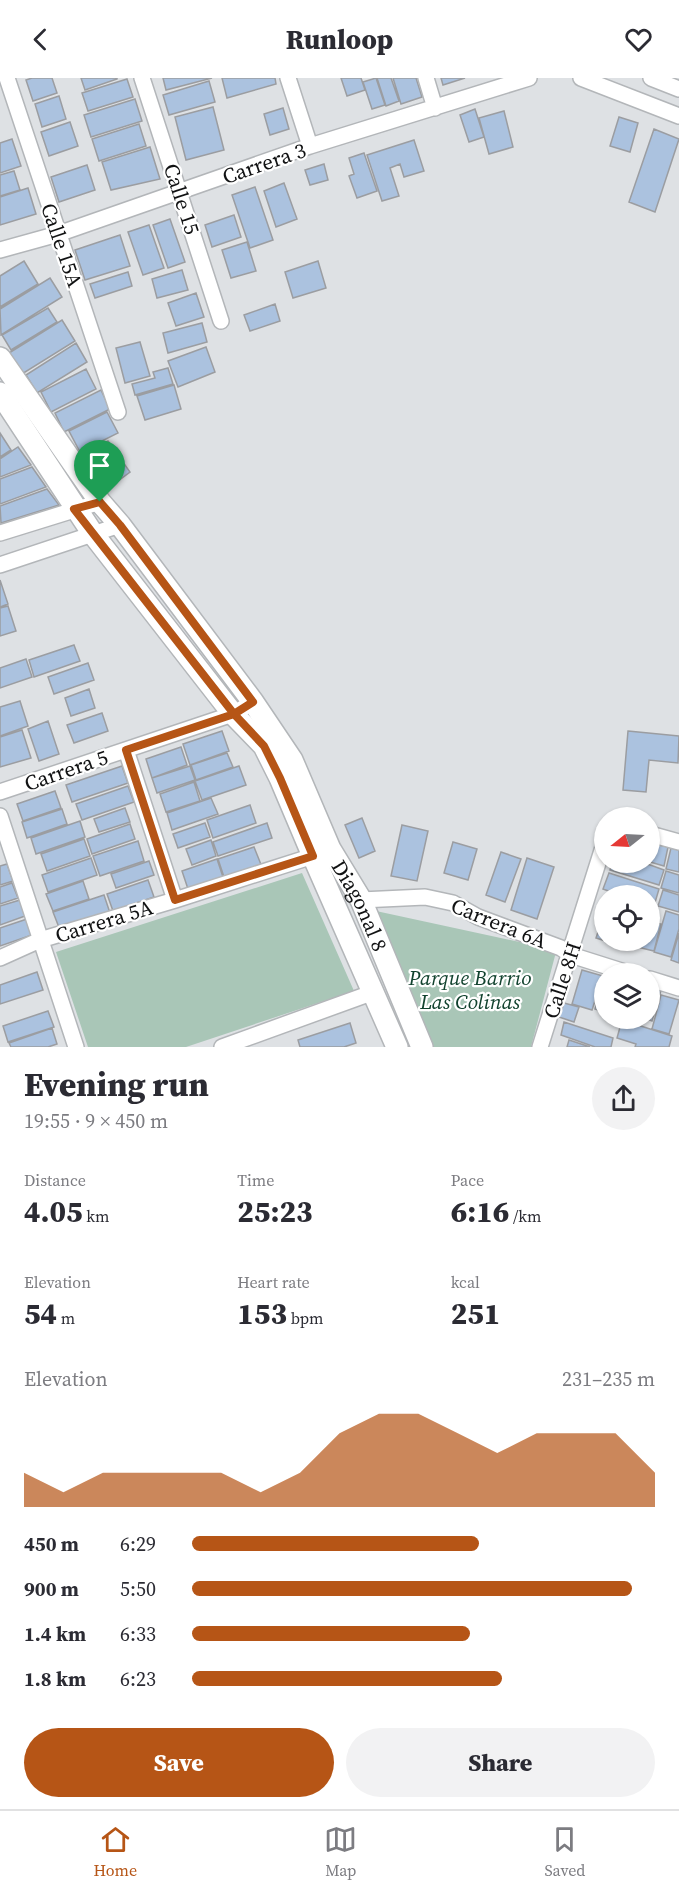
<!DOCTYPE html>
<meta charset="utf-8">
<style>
body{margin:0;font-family:"Source Serif 4",serif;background:#f2f2f3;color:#2b2b33;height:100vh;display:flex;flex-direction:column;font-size:22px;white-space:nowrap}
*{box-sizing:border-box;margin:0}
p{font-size:20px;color:#7c7c81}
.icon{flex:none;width:33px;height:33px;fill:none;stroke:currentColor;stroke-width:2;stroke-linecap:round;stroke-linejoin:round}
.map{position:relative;height:969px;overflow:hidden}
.details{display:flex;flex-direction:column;background:#fff;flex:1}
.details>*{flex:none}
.needle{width:39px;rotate:252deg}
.buttons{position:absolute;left:594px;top:729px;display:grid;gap:12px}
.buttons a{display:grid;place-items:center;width:66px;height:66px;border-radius:50%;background:#fff;box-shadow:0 2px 4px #0004;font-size:30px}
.pin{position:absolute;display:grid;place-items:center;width:51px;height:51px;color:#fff;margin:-62px -26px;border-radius:50% 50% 50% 0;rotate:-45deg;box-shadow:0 0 6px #0007}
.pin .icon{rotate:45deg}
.round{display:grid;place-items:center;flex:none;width:63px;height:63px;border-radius:32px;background:#f2f2f3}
.head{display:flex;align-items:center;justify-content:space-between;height:102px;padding:0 24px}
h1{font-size:33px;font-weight:800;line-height:45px}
.metrics{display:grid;grid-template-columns:repeat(3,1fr);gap:9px;height:102px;padding:6px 24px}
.metrics div{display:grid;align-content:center}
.metrics b{font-size:30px;font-weight:800}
.metrics small{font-size:16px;font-weight:400}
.metrics p{font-size:16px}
.chart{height:168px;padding:12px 24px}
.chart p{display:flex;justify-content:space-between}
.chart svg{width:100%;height:108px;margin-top:6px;fill:#b65516;opacity:.7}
.primary-button{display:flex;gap:12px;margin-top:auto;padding:12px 24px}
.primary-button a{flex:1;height:69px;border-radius:36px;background:#b65516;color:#fff;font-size:24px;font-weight:800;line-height:69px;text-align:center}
.primary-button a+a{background:#f2f2f3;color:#2b2b33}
ul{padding:0 24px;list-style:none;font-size:20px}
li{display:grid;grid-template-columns:96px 72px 1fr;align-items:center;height:45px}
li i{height:15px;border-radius:8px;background:#b65516}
header{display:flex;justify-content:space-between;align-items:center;height:78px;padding:0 24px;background:#fff;font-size:27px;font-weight:800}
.dock{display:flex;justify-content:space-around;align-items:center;height:84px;border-top:2px solid #e1e1e2;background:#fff;font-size:16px;color:#7c7c81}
.dock a{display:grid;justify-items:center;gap:3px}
.dock .on{color:#b65516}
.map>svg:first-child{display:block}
.green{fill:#a9c6b7}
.building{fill:#abc2df;stroke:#9b9da1;stroke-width:1.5}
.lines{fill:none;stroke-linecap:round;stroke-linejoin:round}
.street-casing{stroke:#b3b6b9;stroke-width:18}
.secondary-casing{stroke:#b3b6b9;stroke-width:24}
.street{stroke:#fff;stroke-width:15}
.secondary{stroke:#fff;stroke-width:21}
.route-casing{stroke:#fff;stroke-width:12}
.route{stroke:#b65516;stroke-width:8}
.labels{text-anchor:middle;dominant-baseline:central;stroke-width:4.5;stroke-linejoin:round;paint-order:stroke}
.street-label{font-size:21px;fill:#111213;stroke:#fff}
.park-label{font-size:21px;font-style:italic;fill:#11422e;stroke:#fff}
</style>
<header><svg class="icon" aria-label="back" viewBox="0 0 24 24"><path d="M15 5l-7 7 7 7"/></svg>Runloop<svg class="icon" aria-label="heart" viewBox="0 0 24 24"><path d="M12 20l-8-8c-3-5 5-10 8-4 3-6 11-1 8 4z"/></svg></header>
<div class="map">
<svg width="679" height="969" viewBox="0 0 679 969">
<rect width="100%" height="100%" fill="#dee1e4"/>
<path class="green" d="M302 795 354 913 186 969H88L56 874Z
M376 833 543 869 556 874 531 969H430Z"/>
<path class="building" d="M32 0H52L57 15 33 23 26 2Z
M81 0H117V1L85 12Z
M163 0H212L166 12Z
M222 0H275L276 6 227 20Z
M341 0H361L365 12 347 18Z
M376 0 385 27 372 31 363 4Z
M377 0H391L399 23 386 28Z
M393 0H416L422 19 401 26Z
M441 0H465L443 7Z
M127 1 133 19 88 33 82 15Z
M209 3 215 24 169 37 163 17Z
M59 18 66 41 42 49 35 26Z
M135 21 142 43 91 59 84 37Z
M213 29 224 72 186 82 175 39Z
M283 30 289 51 270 57 264 36Z
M475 31 484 59 469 64 460 37Z
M504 33 513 69 489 76 479 40Z
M619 39 638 45 630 74 610 68Z
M70 44 78 68 49 78 41 54Z
M139 46 146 68 99 83 92 61Z
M654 51 679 61 655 134 629 124Z
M12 61 21 88 0 95V65Z
M414 62 424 93 404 99 400 86 390 90 399 118 382 123 367 77Z
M150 69 160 101 111 112 102 84Z
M364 75 377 113 357 120 349 98 354 96 349 80Z
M324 86 328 102 310 107 305 92Z
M87 87 95 112 59 124 51 99Z
M14 93 20 112 0 118V97Z
M284 105 297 141 276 149 264 113Z
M255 109 273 162 250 170 232 117Z
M28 110 36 136 0 147V119Z
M234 137 241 159 212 169 205 147Z
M170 141 185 184 168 190 153 147Z
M149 147 164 190 143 197 128 154Z
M120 157 130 188 85 202 75 172Z
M247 164 256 193 231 200 222 172Z
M24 183 38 206 0 229V198Z
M318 183 326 210 293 220 285 194Z
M182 192 188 212 157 220 152 201Z
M128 194 132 208 95 220 90 206Z
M50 200 62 219 1 257 0 231Z
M196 215 204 239 176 248 168 225Z
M275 226 280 243 250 253 244 237Z
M48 230 57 244 11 272 2 257Z
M62 242 75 263 22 296 9 275Z
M202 245 207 264 168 275 163 255Z
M140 264 150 298 125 305 116 270Z
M76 265 87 284 37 315 26 297Z
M206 269 215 294 178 309 168 283Z
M168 290 173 306 135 317 132 306 155 300 153 294Z
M86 291 96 311 51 334 41 314Z
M174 307 181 331 145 342 137 318Z
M101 312 110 331 64 354 55 335Z
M107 334 118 355 80 374 69 353Z
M0 355 11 372 0 379Z
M108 363 130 394 110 409 84 375Z
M18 369 31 387 0 399V381Z
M32 389 46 409 0 426V401Z
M47 411 59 427 1 445 0 428Z
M0 502 8 526 0 529Z
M8 528 16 553 0 558V530Z
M74 567 80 583 34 599 29 582Z
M26 581 32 599 0 610V590Z
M88 585 94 602 54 616 48 599Z
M89 611 95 630 71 638 65 620Z
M20 623 28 648 0 658V629Z
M102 635 108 653 74 665 67 647Z
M48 643 59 676 39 683 28 651Z
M22 652 31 680 0 689V659Z
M222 653 229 673 190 687 183 666Z
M628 653 679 658 678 685 649 682 646 714 623 712Z
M181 669 187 687 152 700 146 681Z
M227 675 233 689 196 702 191 687Z
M122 688 128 705 72 724 66 707Z
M190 688 195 702 157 715 152 700Z
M239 688 246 707 202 722 195 703Z
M194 704 200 723 166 734 160 716Z
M128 708 134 724 82 742 76 726Z
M55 713 61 730 23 743 17 726Z
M211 720 218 736 172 752 167 735Z
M250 727 256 745 213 760 207 742Z
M125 730 130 744 99 754 94 741Z
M62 731 67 746 27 760 22 744Z
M362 740 375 773 359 780 345 747Z
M80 743 85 759 36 776 31 760Z
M205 745 210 759 178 770 173 756Z
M267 745 272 760 218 778 213 764Z
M130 746 135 761 92 776 87 761Z
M402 747 428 753 417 803 391 798Z
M84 761 90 778 47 793 41 776Z
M211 762 216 778 192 787 186 771Z
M138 763 144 783 100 798 93 778Z
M453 764 477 771 468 802 444 795Z
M650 765 668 769 664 788 650 784Z
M254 769 262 789 225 802 218 781Z
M671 770 679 772V794L666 791Z
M501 774 521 781 505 824 486 817Z
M91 780 97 797 48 814 42 797Z
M527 780 554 789 537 841 511 832Z
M217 781 224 802 189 814 182 793Z
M149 783 154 797 116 810 111 796Z
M612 784H642L664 792 659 807 610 792Z
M7 786 13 803 0 807V788Z
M666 793 679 797V815L661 810Z
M609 795 659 811 654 828 650 826V818H622L603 811Z
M148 802 154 819 113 833 107 816Z
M83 803 89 821 53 833 46 816Z
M12 805 18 820 0 826V809Z
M663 812 679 817V834L658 828Z
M104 817 110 835 60 852 53 834Z
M20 822 25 838 0 847V828Z
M666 833 679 837V851L671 879 654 874Z
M604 836V862H613L612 865 596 860Z
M27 841 32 857 0 868V850Z
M650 844 661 846 654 873 633 868 634 862H650Z
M679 855V885L671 882Z
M614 862H633L631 869 613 865Z
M582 892 603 898 592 932 572 926Z
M37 894 43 912 0 926V907Z
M603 903 604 904V934L595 931Z
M650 905 662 909 652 943 645 940H650Z
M661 917 679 922 669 956 652 951Z
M564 925 579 929 574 944 559 939Z
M48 933 54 949 8 964 3 948Z
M622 942 672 958 669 969H635L636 966 617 960Z
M564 944 613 960 611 969H595L561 957Z
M350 945 356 965 344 969H300L298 962Z
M52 950 57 966 48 969H11L9 965Z
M569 962 590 969H567Z"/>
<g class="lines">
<defs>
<path id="street" d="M7 0 118 334
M142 0 221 243
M288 0 310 68
M426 0 435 30
M581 0 679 38
M651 0 679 11
M0 172 58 156 310 68 529 0
M0 455 100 424
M0 487 120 447
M126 672 175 822
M0 714 233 636 253 624
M0 738 76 969
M650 756 679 764
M361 822 425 819 453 825 478 839 561 870 571 877 631 896
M0 880 40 862 175 822 313 778
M650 901 679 910
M222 969 374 914
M540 969 604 766"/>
<g id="secondary">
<path id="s1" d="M0 280 100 424 120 447 253 624 292 682 330 771 361 822 422 969"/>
<path d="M0 315 93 456 233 636 264 668 280 700 313 778 397 969"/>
</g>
</defs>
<use href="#street" class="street-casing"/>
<use href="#secondary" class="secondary-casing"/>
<use href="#street" class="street"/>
<use href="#secondary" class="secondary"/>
</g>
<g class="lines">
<defs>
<path id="route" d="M100 424 120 447 253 624 234 636 126 672 175 822 313 778 280 700 264 668 234 636 74 431 100 424"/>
</defs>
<use href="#route" class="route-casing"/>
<use href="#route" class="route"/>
</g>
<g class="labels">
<g class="street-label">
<text transform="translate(264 85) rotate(-19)">Carrera 3</text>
<text transform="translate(182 121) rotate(72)">Calle 15</text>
<text transform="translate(62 167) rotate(71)">Calle 15A</text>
<text transform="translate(66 692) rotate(-19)">Carrera 5</text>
<text stroke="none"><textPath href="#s1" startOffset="658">Diagonal 8</textPath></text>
<text transform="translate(104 843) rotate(-17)">Carrera 5A</text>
<text transform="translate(499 845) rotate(22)">Carrera 6A</text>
<text transform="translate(562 902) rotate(-72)">Calle 8H</text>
</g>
<g class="park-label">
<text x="470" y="899">Parque Barrio<tspan x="470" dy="24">Las Colinas</tspan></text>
</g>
</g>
</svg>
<div class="buttons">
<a><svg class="needle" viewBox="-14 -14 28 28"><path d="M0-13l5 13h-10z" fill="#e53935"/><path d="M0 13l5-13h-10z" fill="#7c7c81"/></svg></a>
<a><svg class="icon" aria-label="locate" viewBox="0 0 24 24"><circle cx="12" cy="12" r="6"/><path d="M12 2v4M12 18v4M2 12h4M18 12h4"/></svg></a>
<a><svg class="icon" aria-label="layers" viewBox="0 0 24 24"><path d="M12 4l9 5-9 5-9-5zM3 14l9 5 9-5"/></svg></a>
</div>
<div class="pin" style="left:100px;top:424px;background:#1e9e55"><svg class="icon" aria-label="arrive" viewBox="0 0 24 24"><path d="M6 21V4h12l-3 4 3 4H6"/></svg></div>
</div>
<section class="details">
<div class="head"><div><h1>Evening run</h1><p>19:55 · 9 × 450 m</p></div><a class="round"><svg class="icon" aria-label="share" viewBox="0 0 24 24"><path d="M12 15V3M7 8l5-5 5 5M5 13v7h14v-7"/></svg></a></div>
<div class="metrics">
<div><p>Distance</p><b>4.05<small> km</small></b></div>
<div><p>Time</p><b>25:23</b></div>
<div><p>Pace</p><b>6:16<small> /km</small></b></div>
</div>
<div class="metrics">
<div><p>Elevation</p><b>54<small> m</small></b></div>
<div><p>Heart rate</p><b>153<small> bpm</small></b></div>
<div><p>kcal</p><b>251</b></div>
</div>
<div class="chart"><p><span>Elevation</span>231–235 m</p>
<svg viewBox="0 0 160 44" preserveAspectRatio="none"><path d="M0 44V30L10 38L20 30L30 30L40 30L50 30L60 38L70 30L80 14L90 6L100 6L110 14L120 22L130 14L140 14L150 14L160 30V44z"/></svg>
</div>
<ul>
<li><b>450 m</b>6:29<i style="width:62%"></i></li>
<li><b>900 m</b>5:50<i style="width:95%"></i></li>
<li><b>1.4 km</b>6:33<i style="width:60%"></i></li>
<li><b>1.8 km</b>6:23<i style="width:67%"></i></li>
</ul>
<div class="primary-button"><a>Save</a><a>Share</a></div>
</section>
<nav class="dock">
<a class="on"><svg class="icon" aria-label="home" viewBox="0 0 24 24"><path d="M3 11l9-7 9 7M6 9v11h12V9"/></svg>Home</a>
<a><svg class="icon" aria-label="map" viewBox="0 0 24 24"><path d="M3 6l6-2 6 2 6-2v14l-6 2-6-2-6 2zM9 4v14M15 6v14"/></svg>Map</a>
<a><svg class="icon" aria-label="saved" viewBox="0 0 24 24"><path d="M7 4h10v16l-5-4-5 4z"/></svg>Saved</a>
</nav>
